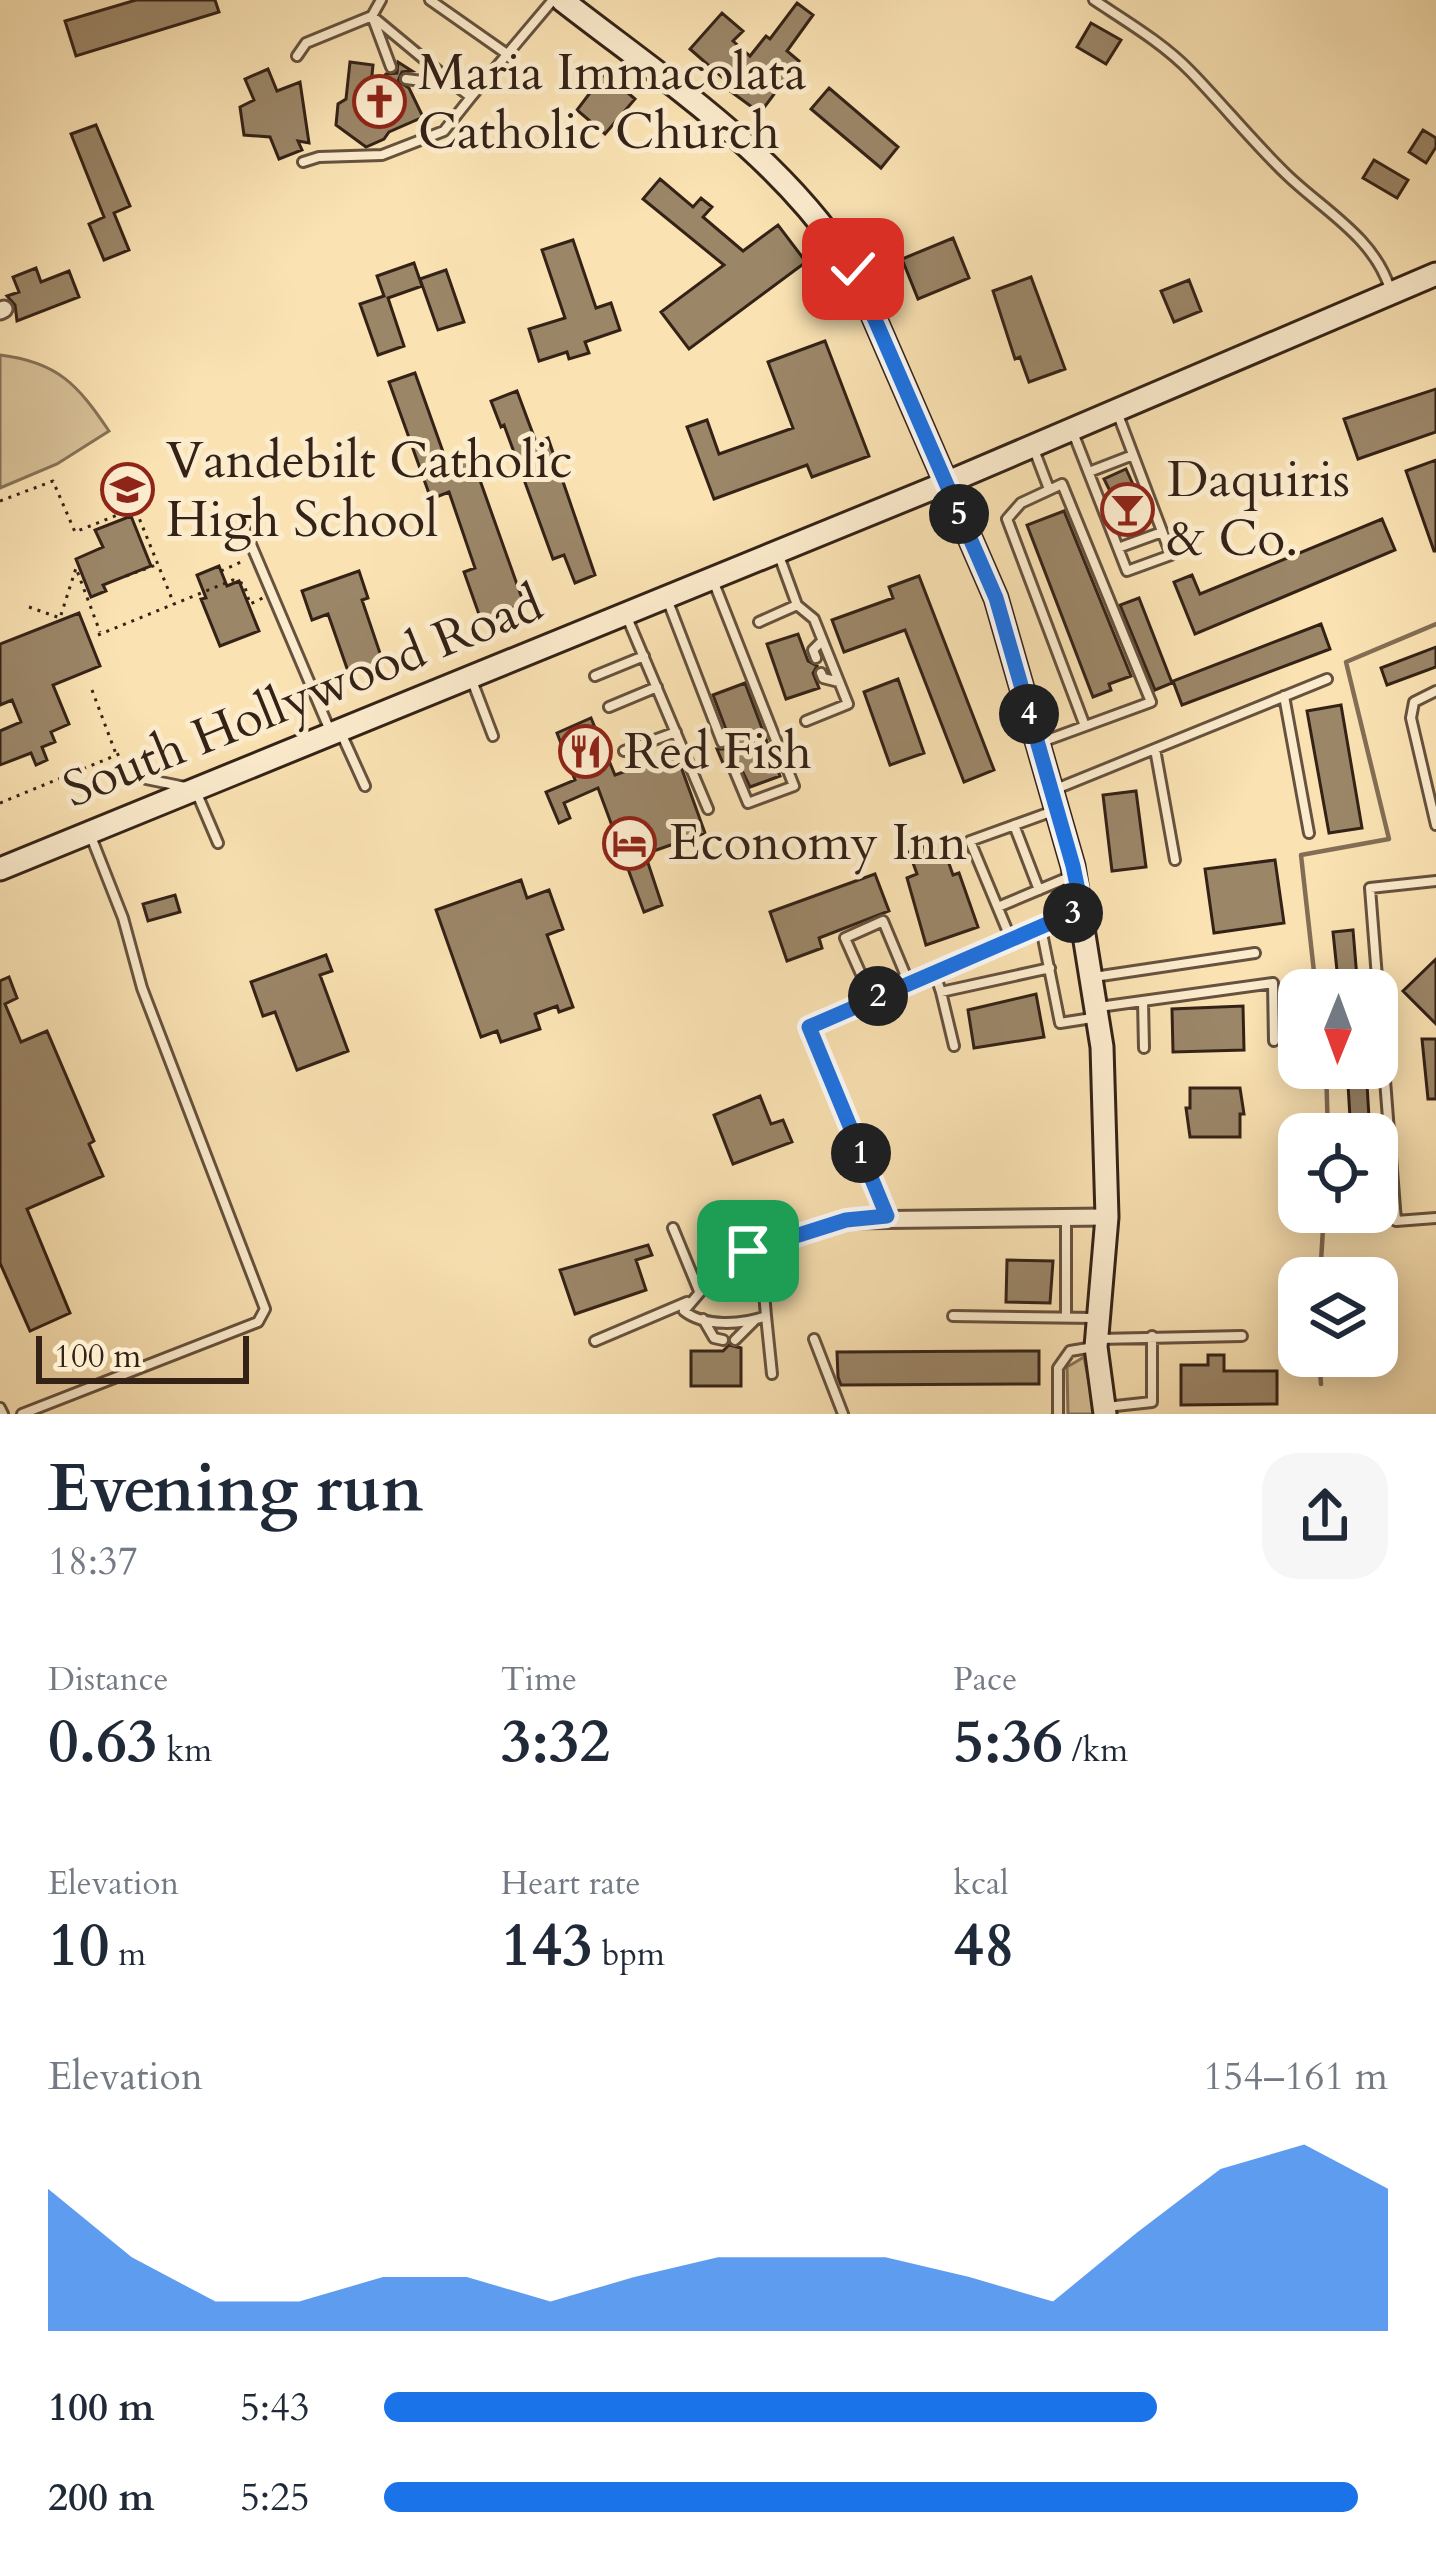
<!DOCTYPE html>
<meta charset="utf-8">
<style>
body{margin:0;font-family:Cardo,serif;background:#f6f6f7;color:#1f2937;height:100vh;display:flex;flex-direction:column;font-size:45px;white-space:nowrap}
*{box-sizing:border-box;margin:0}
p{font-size:39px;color:#747a83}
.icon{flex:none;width:66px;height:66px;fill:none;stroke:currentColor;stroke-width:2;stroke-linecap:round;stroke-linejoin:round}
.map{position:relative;height:1414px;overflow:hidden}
.side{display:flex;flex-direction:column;background:#fff;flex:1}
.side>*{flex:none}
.needle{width:78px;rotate:181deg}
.buttons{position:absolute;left:1278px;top:969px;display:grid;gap:24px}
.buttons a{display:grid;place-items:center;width:120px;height:120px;border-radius:24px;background:#fff;box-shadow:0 6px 30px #0003;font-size:60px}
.scale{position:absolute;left:36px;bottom:30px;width:213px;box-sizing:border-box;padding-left:12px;border:6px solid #342217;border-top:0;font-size:33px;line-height:42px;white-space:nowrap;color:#342217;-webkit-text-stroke:9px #fcecce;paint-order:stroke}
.pin{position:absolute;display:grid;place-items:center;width:102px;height:102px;color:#fff;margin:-51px;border-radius:24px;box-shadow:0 6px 18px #0006}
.km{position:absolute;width:60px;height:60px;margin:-30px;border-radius:50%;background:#222;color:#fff;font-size:33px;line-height:60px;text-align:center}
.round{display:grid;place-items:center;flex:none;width:126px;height:126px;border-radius:36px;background:#f6f6f7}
.overview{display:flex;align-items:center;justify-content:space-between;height:204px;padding:0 48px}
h1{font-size:66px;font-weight:800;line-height:90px}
.figures{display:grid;grid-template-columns:repeat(3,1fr);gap:18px;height:204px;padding:12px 48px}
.figures div{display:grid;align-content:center}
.figures b{font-size:60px;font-weight:800}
.figures small{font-size:33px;font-weight:400}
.figures p{font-size:33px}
.chart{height:336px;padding:24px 48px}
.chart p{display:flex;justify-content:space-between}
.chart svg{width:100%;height:216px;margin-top:12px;fill:#1a73e8;opacity:.7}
ul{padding:0 48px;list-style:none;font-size:39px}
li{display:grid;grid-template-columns:192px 144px 1fr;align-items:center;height:90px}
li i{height:30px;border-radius:15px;background:#1a73e8}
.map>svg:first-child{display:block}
.green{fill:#d8c198;stroke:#867258;stroke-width:3}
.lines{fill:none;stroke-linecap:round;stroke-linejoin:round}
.stream{stroke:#836e55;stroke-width:4.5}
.building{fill:#9b8668;stroke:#342217;stroke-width:3}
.lane-casing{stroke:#66523e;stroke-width:14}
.street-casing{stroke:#66523e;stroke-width:21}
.secondary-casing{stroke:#342217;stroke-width:27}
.path{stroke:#342217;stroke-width:3;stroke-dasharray:3 6;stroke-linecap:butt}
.lane{stroke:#fcecce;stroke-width:8}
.street{stroke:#fcecce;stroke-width:15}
.secondary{stroke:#fcecce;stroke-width:21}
.route-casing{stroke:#fff;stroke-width:24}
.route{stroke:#1a73e8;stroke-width:15}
.labels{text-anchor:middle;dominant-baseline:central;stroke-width:10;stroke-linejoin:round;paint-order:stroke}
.poi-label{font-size:51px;fill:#342217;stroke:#fcecce;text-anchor:start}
.street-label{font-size:51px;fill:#342217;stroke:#fcecce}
</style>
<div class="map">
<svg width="1436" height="1414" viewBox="0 0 1436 1414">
<rect width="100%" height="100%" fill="#fae2b3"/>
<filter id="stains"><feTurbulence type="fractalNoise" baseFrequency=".00167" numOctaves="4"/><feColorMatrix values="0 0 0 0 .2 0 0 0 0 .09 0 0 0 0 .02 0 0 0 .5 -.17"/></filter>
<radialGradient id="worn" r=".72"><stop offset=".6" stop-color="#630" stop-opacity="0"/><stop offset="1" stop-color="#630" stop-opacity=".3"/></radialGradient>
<path class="green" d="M0 355C58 362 78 385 109 431L57 464 0 488Z
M1084 1357 1095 1414H1068L1067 1367Z"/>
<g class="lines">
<path class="stream" d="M1316 990 1301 855 1389 839 1346 662 1436 624
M1326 1068 1328 1134
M1320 1278 1324 1212
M1319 1356 1321 1384"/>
</g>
<path class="building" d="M136 0H215L219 12 76 56 65 21Z
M797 3 813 15 787 51 799 61 760 113 726 88 730 84 690 49 722 13 743 31 733 41 750 56 766 36 770 39Z
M1091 23 1121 40 1106 64 1077 47Z
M350 62 373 65 370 95 386 74 397 73 398 62 412 71 402 72 398 81 409 88 423 117 389 132 384 139 366 147 336 125 338 104 346 99Z
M268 69 277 91 300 82 309 143 298 141 302 150 279 159 270 137 244 135 240 107 254 100 245 79Z
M605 73 635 99 605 134 577 110Z
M829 88 898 147 881 168 811 109Z
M96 125 130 206 114 213 129 250 104 260 89 224 104 217 71 134Z
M1423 130 1436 138V147L1426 163 1409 152Z
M1374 160 1408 180 1397 198 1363 178Z
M660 179 693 207 701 198 712 207 703 217 743 251 778 225 806 262 689 349 661 312 724 265 643 199Z
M953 238 969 278 918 299 902 259Z
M573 240 596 308 611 303 620 330 585 342 589 353 569 359 567 352 539 361 529 329 565 318 542 250Z
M414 263 422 286 388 298 404 346 378 355 360 304 384 296 377 276Z
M36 268 41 282 69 271 79 297 17 321 15 305 7 296 19 292 13 277Z
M446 270 464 322 438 330 420 279Z
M1031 277 1065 369 1029 382 1020 357 1015 359 993 291Z
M1189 280 1201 311 1174 322 1161 291Z
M825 341 869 456 812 477 807 465 714 499 687 427 707 420 719 454 793 428 768 362Z
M415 373 447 463 471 455 524 604 481 620 464 572 475 568 449 492 431 499 389 382Z
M1436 389V432L1358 459 1344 419Z
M517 391 536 442 548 438 595 575 575 583 564 555 553 559 504 425 501 427 491 401Z
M1436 460V551H1434L1406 471Z
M1126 469 1150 522 1123 534 1106 495 1111 493 1104 479Z
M1064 511 1131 676 1109 684 1111 690 1093 697 1027 525Z
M131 516 151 566 103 585 106 591 91 597 76 559 103 547 95 530Z
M1382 519 1395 550 1195 634 1174 582 1192 575 1200 594Z
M219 566 227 586 239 581 259 631 220 646 201 599 206 598 197 575Z
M359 571 368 598 362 600 383 662 349 674 328 614 312 620 302 591Z
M919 576 994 770 964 782 905 630 844 652 832 620 893 598 889 587Z
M1139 598 1172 683 1155 690 1120 605Z
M79 613 100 666 53 685 69 724 51 732 55 742 42 747 47 760 36 765 31 753 0 765V731L21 722 12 700 0 705V644Z
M1321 624 1330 649 1182 705 1173 681Z
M798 634 808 661 817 666 813 673 819 688 786 699 767 644Z
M1436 647V667L1387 685 1381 668Z
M898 679 924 753 890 765 864 692Z
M745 683 780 776 750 787 737 760H729L725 768 717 749H726L730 740 713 695Z
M1341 705 1362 828 1329 833 1307 711Z
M591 718 615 775 676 753 705 833 645 854 662 905 644 912 598 788 564 803 570 818 559 823 546 792 575 780 557 733Z
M1136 791 1146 867 1112 871 1103 795Z
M941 841 953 875 959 873 978 927 926 945 907 878 917 874 909 852Z
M1275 860 1284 923 1214 933 1205 869Z
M875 874 889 911 819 938 822 948 787 961 770 912Z
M521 880 527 898 549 890 563 929 547 935 573 1007 559 1012 557 1006 535 1014 540 1029 501 1042 497 1031 481 1037 436 910Z
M175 895 180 912 148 921 143 904Z
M1353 930 1358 990H1339L1333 932Z
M326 955 332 971 320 975 348 1051 297 1070 275 1012 263 1016 251 982Z
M1436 959V1024L1403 991Z
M9 977 17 998 5 1004 21 1042 47 1031 94 1141 89 1144 103 1176 27 1209 70 1313 30 1331 0 1263V981Z
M1036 994 1044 1037 974 1048 968 1010Z
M1243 1006 1244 1050 1173 1052 1172 1009Z
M1422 1039H1436V1099H1428Z
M1347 1068H1366L1370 1134H1351Z
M1190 1088H1240L1244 1114H1240V1137H1190L1186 1108H1190Z
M760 1096 771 1124 783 1120 792 1142 733 1164 714 1115Z
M648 1245 652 1255 636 1260 646 1290 575 1314 560 1270Z
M1007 1260 1053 1261 1050 1303 1006 1302Z
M729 1345 741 1348V1386H691V1351H723Z
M1039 1351V1384L841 1385 838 1377 837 1352Z
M1208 1355H1224V1371H1277V1404L1181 1405V1365H1208Z"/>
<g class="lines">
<defs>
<path id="lane" d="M381 0 372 16 391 67
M430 0 507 54
M1094 0C1127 22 1163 43 1191 72 1223 105 1252 141 1286 174 1323 210 1374 237 1390 289
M297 56 306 43 372 16 454 84
M406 79 455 85 471 97 553 0
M303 162 319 157 382 155 444 131 471 97
M1072 430 1127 571 1171 555 1117 412
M1033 447 1049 489
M1089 472 1133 455
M244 528 331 733
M1118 548 1162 532
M714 583 794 786 748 803 733 767
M667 599 722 742
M797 605 814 619 848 704 806 721
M626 615 708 809
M759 622 797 605 778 553
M816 658 813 650 822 641
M821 673 823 678 839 682
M595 676 644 656
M471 678 493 736
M1436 691 1414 702 1411 718 1436 825
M1284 696 1309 833
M609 707 657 687
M341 733 365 786
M1039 743 1151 702 1062 484 1021 503 1007 519 1085 726
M1155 749 1175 860
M624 751 676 732
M146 779 195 789 218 843
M1056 789 1327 679
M1014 825 1039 890
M1436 881 1370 888 1396 1221 1436 1218
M998 907 1074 875
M1041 928 1060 1023 1092 1018
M1010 937 970 841 1056 810
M935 974 941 992 1050 968
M1094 977 1255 953
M941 992 954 1046
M872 999 845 938 883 921 908 981
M1143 1001 1144 1048
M1099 1007 1273 983 1274 1041
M673 1228 699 1291
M749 1251 764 1293 766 1316C742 1325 704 1327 684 1311L719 1270Z
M766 1316 772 1374
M953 1316 1095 1318
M1066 1317V1218
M703 1319 714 1338 723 1340
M814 1339 843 1414
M1098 1339 1242 1336
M735 1340 754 1321
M595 1341 687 1302
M1106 1407 1152 1402V1336
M0 1408 3 1414
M22 1414 258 1322 265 1309 142 988 123 918 90 834
M1058 1414V1368L1070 1351 1094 1347"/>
<path id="street" d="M0 311 4 309
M887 1217 809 1027 1082 909
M749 1251 846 1220 1107 1217"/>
<path id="secondary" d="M562 0C666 81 781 155 853 269L996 598 1073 866 1102 1047 1107 1217 1096 1347 1105 1414
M0 869 946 483 1436 274"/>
</defs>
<use href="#lane" class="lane-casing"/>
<use href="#street" class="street-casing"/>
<use href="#secondary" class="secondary-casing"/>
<path class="path" d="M0 501 53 481 75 532 135 508 174 604
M221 571 243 561
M126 576 156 565
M29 607 60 618 76 568 100 632
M98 635 233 580 244 584 250 604 265 597
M92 690 116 754
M0 803 124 752"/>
<use href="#lane" class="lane"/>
<use href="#street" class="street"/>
<use href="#secondary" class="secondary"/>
</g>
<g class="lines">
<defs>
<path id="route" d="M748 1251 846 1220 887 1216 809 1027 1082 909 1073 866 996 598 853 269"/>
</defs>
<use href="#route" class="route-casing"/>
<use href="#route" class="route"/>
</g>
<defs>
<symbol id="church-ring" viewBox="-11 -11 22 22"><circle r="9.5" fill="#fcecce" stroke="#8f2418" stroke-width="1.5"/><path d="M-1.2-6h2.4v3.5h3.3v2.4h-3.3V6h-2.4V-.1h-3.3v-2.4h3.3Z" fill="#8f2418"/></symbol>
<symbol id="school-ring" viewBox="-11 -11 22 22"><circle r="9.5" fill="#fcecce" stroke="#8f2418" stroke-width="1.5"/><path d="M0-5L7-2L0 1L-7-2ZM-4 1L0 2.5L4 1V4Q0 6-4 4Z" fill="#8f2418"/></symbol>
<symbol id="bar-ring" viewBox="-11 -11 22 22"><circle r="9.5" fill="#fcecce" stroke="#8f2418" stroke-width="1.5"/><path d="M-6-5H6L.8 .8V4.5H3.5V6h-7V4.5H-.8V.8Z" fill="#8f2418"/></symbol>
<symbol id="restaurant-ring" viewBox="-11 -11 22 22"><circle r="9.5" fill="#fcecce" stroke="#8f2418" stroke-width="1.5"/><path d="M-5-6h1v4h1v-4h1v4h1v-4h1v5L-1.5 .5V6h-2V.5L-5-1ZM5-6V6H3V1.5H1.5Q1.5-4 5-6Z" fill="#8f2418"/></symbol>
<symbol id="hotel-ring" viewBox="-11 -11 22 22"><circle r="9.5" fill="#fcecce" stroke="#8f2418" stroke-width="1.5"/><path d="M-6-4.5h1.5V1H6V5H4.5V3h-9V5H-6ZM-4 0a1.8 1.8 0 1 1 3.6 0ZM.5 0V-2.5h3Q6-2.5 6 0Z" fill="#8f2418"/></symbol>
</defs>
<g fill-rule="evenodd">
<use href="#church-ring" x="350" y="72" width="59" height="59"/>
<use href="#school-ring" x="98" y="460" width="59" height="59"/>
<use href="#bar-ring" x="1098" y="480" width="59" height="59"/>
<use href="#restaurant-ring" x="556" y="722" width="59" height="59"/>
<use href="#hotel-ring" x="600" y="814" width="59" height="59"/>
</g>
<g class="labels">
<g class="poi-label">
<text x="418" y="73">Maria Immacolata<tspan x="418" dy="59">Catholic Church</tspan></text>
<text x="166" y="461">Vandebilt Catholic<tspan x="166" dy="59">High School</tspan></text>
<text x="1167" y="480">Daquiris<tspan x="1167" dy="59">&amp; Co.</tspan></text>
<text x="624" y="752">Red Fish</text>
<text x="669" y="843">Economy Inn</text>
</g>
<g class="street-label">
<text transform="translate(303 697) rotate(-22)">South Hollywood Road</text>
</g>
</g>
<rect width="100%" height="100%" filter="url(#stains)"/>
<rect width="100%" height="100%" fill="url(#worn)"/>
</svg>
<div class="buttons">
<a><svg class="needle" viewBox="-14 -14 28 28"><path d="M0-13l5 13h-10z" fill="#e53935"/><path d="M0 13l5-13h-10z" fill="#747a83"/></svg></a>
<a><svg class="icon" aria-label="locate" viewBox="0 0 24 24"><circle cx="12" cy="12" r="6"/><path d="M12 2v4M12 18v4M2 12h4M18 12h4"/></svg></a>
<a><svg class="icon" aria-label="layers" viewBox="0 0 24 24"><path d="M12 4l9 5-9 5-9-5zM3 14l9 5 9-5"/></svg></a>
</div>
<div class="scale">100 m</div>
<div class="pin" style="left:748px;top:1251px;background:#1e9e55"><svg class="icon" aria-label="arrive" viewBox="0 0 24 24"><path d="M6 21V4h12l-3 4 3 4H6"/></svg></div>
<div class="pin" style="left:853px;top:269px;background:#d93025"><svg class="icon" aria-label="check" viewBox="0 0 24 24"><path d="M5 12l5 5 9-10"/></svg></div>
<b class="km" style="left:861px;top:1153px">1</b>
<b class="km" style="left:878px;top:996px">2</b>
<b class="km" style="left:1073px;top:913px">3</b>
<b class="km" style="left:1029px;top:714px">4</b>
<b class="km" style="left:959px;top:514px">5</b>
</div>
<section class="side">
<div class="overview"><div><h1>Evening run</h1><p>18:37</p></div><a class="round"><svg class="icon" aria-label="share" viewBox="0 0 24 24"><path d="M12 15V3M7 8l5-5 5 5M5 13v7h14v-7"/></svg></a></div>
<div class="figures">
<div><p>Distance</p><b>0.63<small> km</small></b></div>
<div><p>Time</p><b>3:32</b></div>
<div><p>Pace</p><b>5:36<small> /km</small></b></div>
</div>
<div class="figures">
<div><p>Elevation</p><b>10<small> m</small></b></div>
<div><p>Heart rate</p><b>143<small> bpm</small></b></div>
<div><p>kcal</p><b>48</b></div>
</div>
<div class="chart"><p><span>Elevation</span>154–161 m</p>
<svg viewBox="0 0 160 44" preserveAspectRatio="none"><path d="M0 44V15L10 29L20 38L30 38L40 33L50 33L60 38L70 33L80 29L90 29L100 29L110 33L120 38L130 24L140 11L150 6L160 15V44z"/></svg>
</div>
<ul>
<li><b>100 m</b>5:43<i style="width:77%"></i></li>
<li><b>200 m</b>5:25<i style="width:97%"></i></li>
</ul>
</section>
